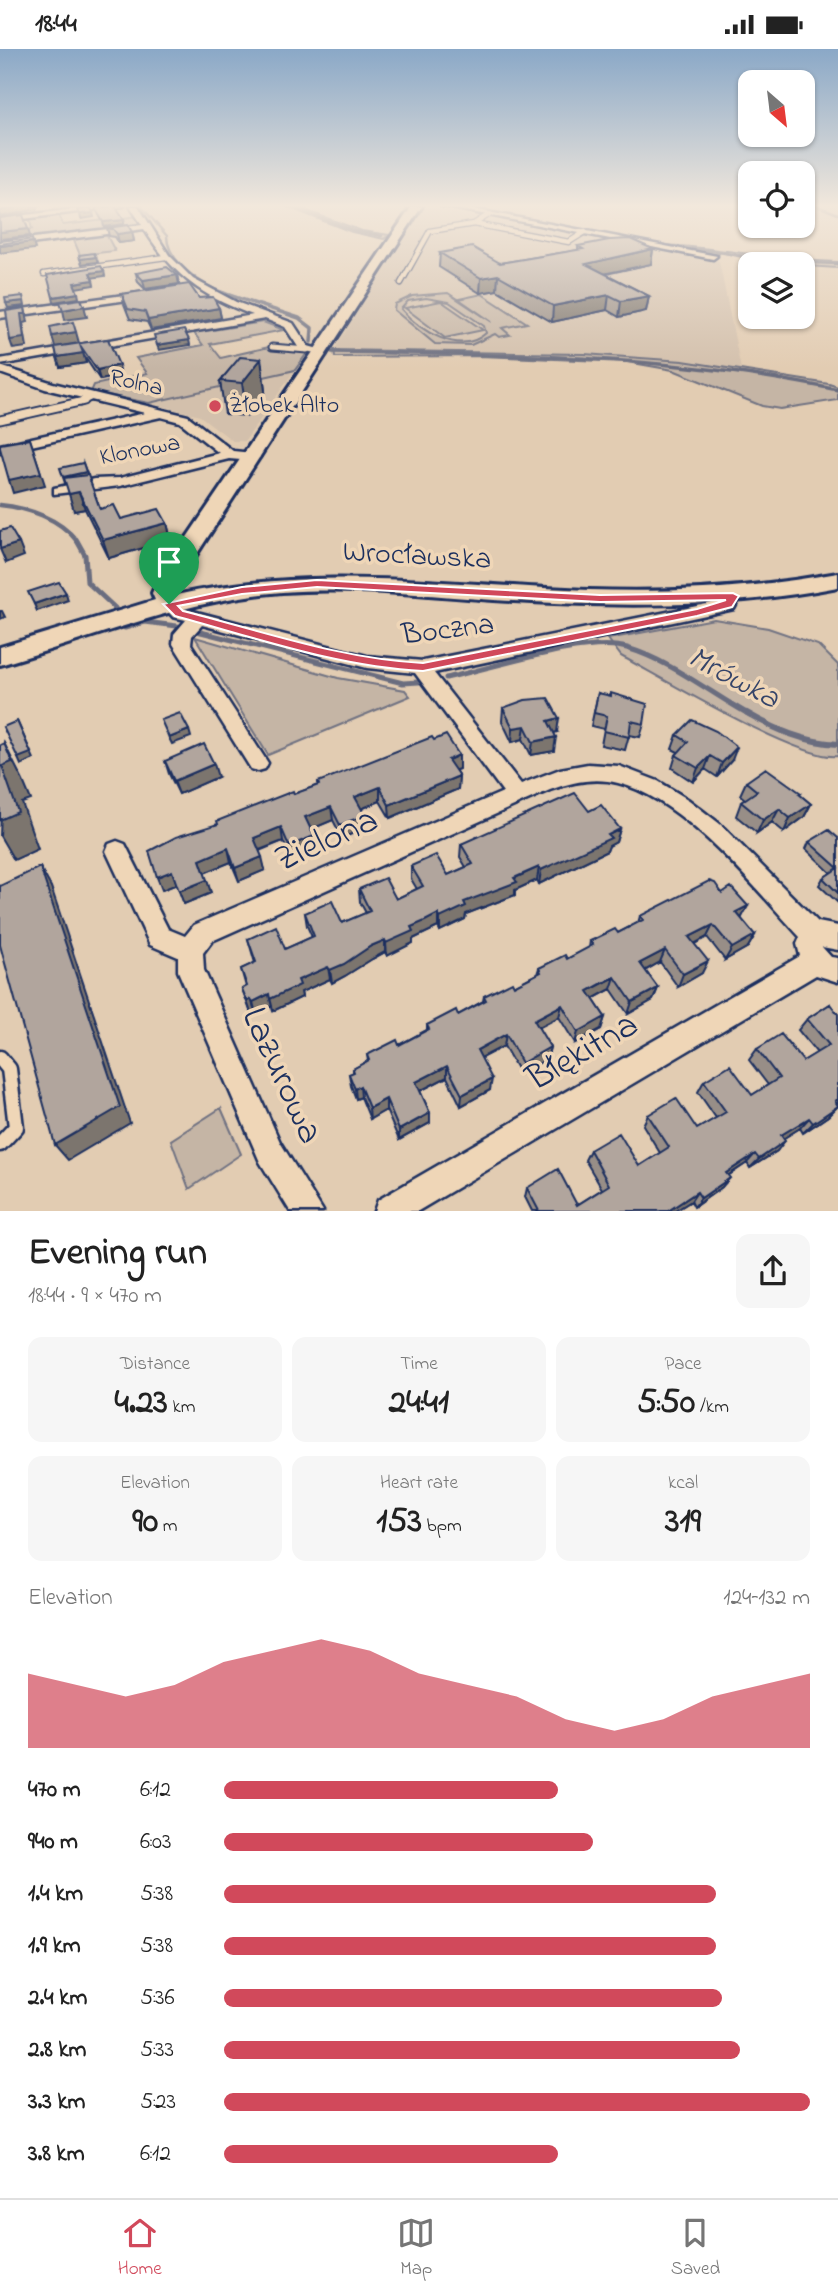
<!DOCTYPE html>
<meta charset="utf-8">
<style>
body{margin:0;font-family:"Indie Flower",sans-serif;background:#f6f6f6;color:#222;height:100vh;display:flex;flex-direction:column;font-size:26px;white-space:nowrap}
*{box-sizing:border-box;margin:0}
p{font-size:23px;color:#767676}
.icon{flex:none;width:38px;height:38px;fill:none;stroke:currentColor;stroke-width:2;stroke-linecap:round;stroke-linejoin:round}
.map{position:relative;height:1162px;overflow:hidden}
.panel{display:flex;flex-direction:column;background:#fff;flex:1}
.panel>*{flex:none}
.needle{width:46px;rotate:152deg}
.controls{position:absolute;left:738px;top:21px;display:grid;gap:14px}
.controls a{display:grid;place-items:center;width:77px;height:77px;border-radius:14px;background:#fff;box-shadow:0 2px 5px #0004;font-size:35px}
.pin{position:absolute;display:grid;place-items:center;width:60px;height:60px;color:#fff;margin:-72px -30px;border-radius:50% 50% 50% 0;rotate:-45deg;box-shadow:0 0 7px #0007}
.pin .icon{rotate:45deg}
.round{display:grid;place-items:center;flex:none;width:74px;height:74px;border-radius:14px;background:#f6f6f6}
.overview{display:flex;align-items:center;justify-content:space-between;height:119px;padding:0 28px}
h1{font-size:38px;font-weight:700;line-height:52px}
.metrics{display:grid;grid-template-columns:repeat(3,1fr);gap:10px;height:119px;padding:7px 28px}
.metrics div{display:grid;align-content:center;border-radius:14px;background:#f6f6f6;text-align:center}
.metrics b{font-size:35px;font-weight:700}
.metrics small{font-size:19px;font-weight:400}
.metrics p{font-size:19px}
.chart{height:196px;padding:14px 28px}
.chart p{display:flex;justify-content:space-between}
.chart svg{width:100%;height:126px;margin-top:7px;fill:#d1495b;opacity:.7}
ul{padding:0 28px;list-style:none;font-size:23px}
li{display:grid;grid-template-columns:112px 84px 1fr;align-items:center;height:52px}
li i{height:18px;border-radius:9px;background:#d1495b}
.status{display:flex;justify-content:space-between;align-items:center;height:49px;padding:0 35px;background:#fff;direction:ltr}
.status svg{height:19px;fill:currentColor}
.menu{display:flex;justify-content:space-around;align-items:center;height:98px;border-top:2px solid #e0e0e0;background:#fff;font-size:19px;color:#767676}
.menu a{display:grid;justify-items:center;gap:4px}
.menu .on{color:#d1495b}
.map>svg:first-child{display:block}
.built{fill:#d3c0ac}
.green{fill:#c5b5a5;stroke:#707282;stroke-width:2;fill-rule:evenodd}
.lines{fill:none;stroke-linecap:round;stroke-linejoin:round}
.stream-far4{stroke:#6a6d7f;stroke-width:2.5}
.stream-far3{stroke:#6a6d7f;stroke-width:3.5}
.stream-far2{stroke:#6a6d7f;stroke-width:4.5}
.stream-far1{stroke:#6a6d7f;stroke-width:5}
.stream{stroke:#6a6d7f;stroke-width:6}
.lane-far3-casing{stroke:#1b2f5e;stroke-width:7}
.lane-far2-casing{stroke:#1b2f5e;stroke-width:9}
.lane-far1-casing{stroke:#1b2f5e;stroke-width:11}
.lane-casing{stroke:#1b2f5e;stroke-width:19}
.street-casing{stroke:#1b2f5e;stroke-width:5}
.secondary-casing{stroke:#1b2f5e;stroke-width:6}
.lane-far3{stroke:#efd6b7;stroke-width:4.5}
.lane-far2{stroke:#efd6b7;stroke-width:5}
.lane-far1{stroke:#efd6b7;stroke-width:7}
.lane{stroke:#efd6b7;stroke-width:14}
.street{fill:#efd6b7;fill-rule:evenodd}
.secondary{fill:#efd6b7;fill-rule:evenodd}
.wall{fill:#988e87;stroke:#1b2f5e;stroke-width:2}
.shaded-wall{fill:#7c746e;stroke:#1b2f5e;stroke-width:2}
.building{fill:#b1a59d;stroke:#1b2f5e;stroke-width:2}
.route{fill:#d1495b;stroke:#fff;stroke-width:2;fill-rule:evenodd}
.poi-dot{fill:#d1495b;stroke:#efd6b7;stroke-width:2.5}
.labels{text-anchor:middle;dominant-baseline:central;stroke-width:7;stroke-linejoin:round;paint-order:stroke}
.far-street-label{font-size:24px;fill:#1b2f5e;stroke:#efd6b7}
.far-poi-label{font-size:24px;fill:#1b2f5e;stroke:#efd6b7;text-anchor:start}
.street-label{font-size:30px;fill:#1b2f5e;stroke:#efd6b7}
.water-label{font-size:32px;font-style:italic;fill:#354469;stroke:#efd6b7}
.near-street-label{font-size:37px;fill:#1b2f5e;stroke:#efd6b7}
</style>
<div class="status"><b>18:44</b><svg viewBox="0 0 49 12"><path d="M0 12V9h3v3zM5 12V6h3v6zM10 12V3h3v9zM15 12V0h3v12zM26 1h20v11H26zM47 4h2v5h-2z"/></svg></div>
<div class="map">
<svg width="838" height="1162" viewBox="0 0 838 1162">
<rect width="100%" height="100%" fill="#e2ccb2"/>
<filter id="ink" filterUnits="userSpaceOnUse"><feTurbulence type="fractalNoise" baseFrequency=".0143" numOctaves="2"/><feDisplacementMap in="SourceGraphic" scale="14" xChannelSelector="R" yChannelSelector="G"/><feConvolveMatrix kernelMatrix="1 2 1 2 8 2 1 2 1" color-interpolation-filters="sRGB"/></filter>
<g filter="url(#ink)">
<path class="built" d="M422 158 719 212 741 320 584 305 334 301Z
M290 321H295L245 392H233L200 367 149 354Z"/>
<path class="green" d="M285 157H294L362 182 389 186 384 190 352 183Z
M59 166 63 176 139 167 143 175 12 192 2 183 32 180 29 169Z
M106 185 115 202 80 206 73 189Z
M665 196C723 199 780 212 838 213V219L772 215 720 203 718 206Z
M448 244 492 273 459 250 482 245 527 274 502 279 510 286 499 288 495 285 471 296 435 295 394 261 395 255 412 247ZM426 249 449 253 484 277 486 284C460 308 419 281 401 260L408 252Z
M441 252 483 281 445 289 405 259Z
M263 273 284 281 210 295 221 309 269 298 307 304 295 321 149 354 91 343 94 336 147 324 136 309 203 296 194 284Z
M334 301 584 305 683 312 829 335 838 338V351L780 360 762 357 673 321 627 313 479 307 335 308Z
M714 570 768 579 818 596 838 616V707C802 713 660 628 621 607L608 590Z
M195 588 338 629 405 641 410 647 268 706Z
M221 1059 241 1105 189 1140 171 1091Z"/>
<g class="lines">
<path class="stream-far4" d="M141 157 167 187C167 213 203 237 225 244
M289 157 355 182 382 187
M818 157 838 165
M692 199 784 213 838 215"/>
<path class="stream-far3" d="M220 243 299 269 312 279 311 293
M332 303C502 305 671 306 838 341"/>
<path class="stream-far2" d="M0 456C28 459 59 469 77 492"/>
<path class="stream-far1" d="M76 490 85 506 87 533 115 559
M125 579 145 573 177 577 403 634 419 633
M446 629C489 620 587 587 627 599 671 612 710 644 750 666"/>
<path class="stream" d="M747 664C776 681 804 693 838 695"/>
<defs>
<path id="lane-far3" d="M490 165 474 175 569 193 585 183
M44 225 166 208
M401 234 430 182 474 175"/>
<path id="lane-far2" d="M272 298 307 301
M80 354 92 348"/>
<path id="lane-far1" d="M0 371 84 352"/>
<path id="lane" d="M0 1009 9 1020 16 1078 0 1095"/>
<path id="street" d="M101 157H124L0 173V169Z
M130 157H138L169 206 193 230 236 253 293 274 308 297 326 302V306L300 301 285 278 265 270 0 316V310L253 266C201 247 174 227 144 180L0 199V193L142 176Z
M441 157H457L717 207 713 210Z
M146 243 149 244V248L0 269V263Z
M0 317 53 334 188 367 233 402 253 404 260 408 253 412 229 410 120 437 54 445V439L59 438 94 430 120 429 219 404 180 373 161 368 0 404V396L145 364 45 340 0 324Z
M733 542 741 547 734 560 434 624 521 735 560 720 588 715 619 717 658 732 689 751 720 775 818 873 838 877V901L822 898 831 908 838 909V933L816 926 418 1162H374L378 1151 800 907 797 895 800 888C755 839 684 750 618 734 595 728 572 733 550 741L212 892 203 904 204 921 280 1093 323 1162H290L260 1113 178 922V908L150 896 106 802 109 795 117 792 125 795 168 880 185 887 194 876 503 743 415 624 367 619 202 576 192 587 191 595 268 714 265 720 258 722 251 720 173 595 174 585 186 571 173 568 161 555 163 551H175L185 560 367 607 423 612 722 552 727 543Z"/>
<path id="secondary" d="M412 157H422L180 531 176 546C319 515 446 536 589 541 673 544 755 539 838 524V538C723 560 610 558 494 551 424 546 352 538 282 543 183 551 94 589 0 616V598L155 551 152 544 158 531Z"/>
</defs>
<use href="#lane-far3" class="lane-far3-casing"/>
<use href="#lane-far2" class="lane-far2-casing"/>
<use href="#lane-far1" class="lane-far1-casing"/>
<use href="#lane" class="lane-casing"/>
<use href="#street" class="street-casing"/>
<use href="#secondary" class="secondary-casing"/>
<use href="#lane-far3" class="lane-far3"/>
<use href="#lane-far2" class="lane-far2"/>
<use href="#lane-far1" class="lane-far1"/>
<use href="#lane" class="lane"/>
<use href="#street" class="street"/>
<use href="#secondary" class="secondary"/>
</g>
<path class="wall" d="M107 179 132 183 134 192 119 194 115 188 109 187Z
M578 197 653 200 651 215 606 225 649 247 646 262 619 268 607 261 552 273 497 241 480 244 439 218 440 204 500 214 578 201Z
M136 224 177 226 179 235 145 240 138 233Z
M122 245 199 249 219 259 221 269 151 281 147 273 130 270 124 255Z
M108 290 121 327 100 331 84 307 86 314 60 318 55 298Z
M261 310 265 342 247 367 225 365 220 332Z
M83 414 100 460 121 470 167 474 171 491 109 509 85 460 74 462Z
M598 644 644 675 640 688 629 686 625 701 601 696 604 680 591 677Z
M503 659 557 683 554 684V702L531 706 523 690 512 693 502 672Z
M677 686 732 711 717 728 705 720 693 733 672 719 676 706 678 703 672 700Z
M165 712 218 728 179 745 169 725Z
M459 720 455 721 459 727 458 740 390 769 380 752 361 760 366 779 342 789 333 771 311 780 316 800 291 810 283 792 259 802 265 821 239 832 231 813 204 824 211 844 184 855 177 835 162 841 218 775 318 736V733Z
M746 733 801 744 800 746 811 755 804 768 784 783 772 773 757 784 736 767 741 753 745 750 740 746Z
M589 762 620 780 616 793 609 797 607 802 539 835 537 831 515 841V846L466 865 465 870 440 882 438 878 425 884 413 890V894L387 907 385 903 372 910 345 927 332 934 330 930 301 943 302 948 273 962 272 957 256 965 255 962 251 964 242 940 246 938 241 920 255 914 248 890 285 900 312 888 307 877 305 864 342 874 366 864 360 853 359 840 396 850 417 840 411 830V817L448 826 466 818 460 808 461 795Z
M838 789V854L819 836 823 829 831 824 806 800 809 793Z
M640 867 741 870 755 886 748 898 725 911 707 888 694 895 702 924 678 938 660 913 645 922 658 939 653 951 628 965 611 940 593 950 605 968 601 980 575 994 559 968 538 979 550 998 547 1010 520 1025 504 997 481 1009 490 1041 461 1057 447 1028 420 1042 430 1064V1074L399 1091 386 1061 370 1070 361 1048 356 1050 351 1037 349 1025 353 1024V1020L368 1012 367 1006 399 996 427 981V976L458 966 483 952 484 947 514 937 537 925 539 919 567 910 589 899 590 892 618 884 638 874Z
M830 955 838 1054 837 1055 838 1057 828 1067 803 1084 800 1079 784 1089 777 1102 750 1119 747 1114 728 1127 722 1138 694 1158 691 1152 675 1162H532L525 1148 527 1139 577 1156 602 1140 585 1111 590 1101 639 1117 660 1104 643 1076 648 1066 697 1080 716 1069 698 1043 704 1032 752 1046 768 1036 749 1011 757 1000 803 1012 817 1004 798 981 807 970Z"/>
<path class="shaded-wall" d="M21 157H39L37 160 0 168V162Z
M93 164 94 168 81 170 80 165Z
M124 171V175L104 178 103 173Z
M28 180 30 187 0 190V183Z
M132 183 134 192 119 194 117 185Z
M33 193 35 200 0 204V197Z
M653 200 651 215 584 229 586 215Z
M96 208 98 213 82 215 80 210Z
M104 222 105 227 91 229 90 224Z
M177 226 179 235 145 240 143 231Z
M498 226 497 241 480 244 481 229Z
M93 231 94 236 76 239 74 234Z
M78 244 79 249 54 253 53 248Z
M609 246 607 261 552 273 553 257Z
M649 247 646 262 619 268 621 252Z
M24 252 25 257 8 259 6 254Z
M84 257 87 268 65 271 63 261Z
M25 259 28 273 23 274 27 298 13 300 10 291 21 265Z
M219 259 221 269 151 281 148 271Z
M76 283 79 294 55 298 52 287Z
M189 291 190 296 159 301 157 296Z
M83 304 86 314 60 318 57 308Z
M261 310 265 342 247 367 242 334Z
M119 316 121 327 100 331 97 321Z
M30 390 45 436 13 444 9 431Z
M86 423 88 429 65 434 63 428Z
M79 443 85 460 74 462 69 445Z
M167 474 171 491 109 509 103 491Z
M19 494 24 507 6 514 0 500Z
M66 544 68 551 37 562 34 555Z
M0 562H2L5 568 0 570Z
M559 669 557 683 546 686 548 672Z
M17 672 34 710 21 716 18 709Z
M525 677 523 690 512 693 513 679Z
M189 681 191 688 172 695 169 689Z
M556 688 554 702 531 706 533 693Z
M4 694 23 732 31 751 22 754 38 800 14 811 0 787Z
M737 698 732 711 717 728 722 714Z
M459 706V720L447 724 448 711Z
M710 707 705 720 693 733 698 719Z
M214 715 218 728 179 745 174 732Z
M459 727 458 740 390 769 389 756Z
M380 738V752L356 762 355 748Z
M811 755 804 768 784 783 790 769Z
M331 758 333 771 307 782 305 768Z
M779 760 772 773 757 784 763 771Z
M365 766 366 779 342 789 340 776Z
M281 778 283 792 257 802 254 789Z
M620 780 616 793 609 797 607 802 539 835 541 821Z
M314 787 316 800 291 810 289 797Z
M228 799 231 813 204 824 200 811Z
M262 808 265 821 239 832 235 819Z
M40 818 51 838 130 1074 68 1111 55 1096Z
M539 818 537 831 515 841V846L466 865 465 870 440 882V869L464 853Z
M172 822 177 835 162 841 157 828Z
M207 831 211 844 184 855 179 842Z
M748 857 741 870 736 863Z
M438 865V878L413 890V894L387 907 386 894 411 878Z
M713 876 707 888 683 901 689 888Z
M755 886 748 898 725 911 732 899Z
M385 891V903L372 910 345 927 332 934 330 921 371 897Z
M665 901 660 913 635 927 640 914Z
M708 912 702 924 678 938 683 925Z
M328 918 330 930 301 943 302 948 273 962 270 950 298 931Z
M615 928 611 940 585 954 588 942Z
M658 939 653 951 628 965 632 953Z
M269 945 272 957 256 965 253 953Z
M251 950 255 962 251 964 247 952Z
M562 956 559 968 531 982 534 971Z
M605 968 601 980 575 994 578 983Z
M506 985 504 997 475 1012 477 1001Z
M550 998 547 1010 520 1025 522 1014Z
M447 1017V1028L416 1044V1033Z
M492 1030 490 1041 461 1057 462 1046Z
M360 1037 361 1048 356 1050 355 1040Z
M386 1050V1061L370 1070 369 1059Z
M838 1057 828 1067 803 1084 813 1074Z
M430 1064V1074L399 1091V1081Z
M809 1069 800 1079 773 1096 781 1086Z
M785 1092 777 1102 750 1119 759 1110Z
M755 1105 747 1114 718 1133 726 1124Z
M730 1129 722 1138 694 1158 701 1149Z
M697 1143 691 1152 675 1162H668Z"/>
<path class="building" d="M0 157H21L0 162Z
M115 157 124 171 103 173 95 159Z
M91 159 93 164 80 165 77 161Z
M23 166 28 180 0 183V169Z
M128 176 132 183 117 185 113 180 107 179Z
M32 190 33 193 0 197V195Z
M630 190 653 200 586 215 649 247 621 252 609 246 553 257 498 226 481 229 440 204 472 198 500 214 583 200 578 197 609 191Z
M94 204 96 208 80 210 79 206Z
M101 217 104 222 90 224 93 231 74 234 78 244 53 248 47 226Z
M167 218 177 226 143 231 136 224Z
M189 235 199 249 213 248 219 259 148 271 145 263 128 260 122 245Z
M23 247 24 252 6 254 5 249Z
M81 250 84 257 63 261 60 253Z
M25 259 26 265H21L24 289 10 291 6 262Z
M73 273 76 283 52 287 50 278Z
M184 281 189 291 157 296 154 286Z
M108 290 119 316 97 321 80 296 83 304 57 308 55 298Z
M240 308 261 310 242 334 220 332Z
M30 390 41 424 9 431 0 399V395Z
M83 414 86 423 63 428 60 419Z
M88 426 100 460 114 456 121 470 159 460 167 474 103 491 79 443 69 445 64 429Z
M10 479 19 494 0 500V482Z
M59 533 66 544 34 555 28 543Z
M598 644 611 647V644L647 655 644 675 631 672 629 688 604 682 607 667 594 664Z
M548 649 559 669 548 672 556 688 533 693 525 677 513 679 503 659 525 651Z
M180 664 189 681 169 689 161 671Z
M692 671 716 682 737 698 722 714 710 707 698 719 676 706 688 693 677 686Z
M17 672 31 704 18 709 3 678Z
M446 686 459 706 448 711 459 727 389 756 380 738 355 748 365 766 340 776 331 758 305 768 314 787 289 797 281 778 254 789 262 808 235 819 228 799 200 811 207 831 179 842 172 822 157 828 149 802 176 788 218 775 217 772 293 742 294 745 319 736 318 733 432 688 434 691Z
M4 694 12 713 2 717 18 763 0 771V696Z
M204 695 214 715 174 732 165 712Z
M766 719 801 744 799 745 811 755 790 769 779 760 763 771 741 753 757 742 746 733Z
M575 744 589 762 601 756 620 780 608 786 611 789 541 821 539 818 514 829 517 833 464 853 466 857 440 869 438 865 425 872 411 878 413 882 386 894 385 891 371 897 344 915 330 921 328 918 298 931 300 936 270 950 269 945 253 953 251 950 247 952 242 940 247 937 241 920 256 913 248 890 276 877 285 900 314 887 305 864 332 852 342 874 370 862 359 840 385 829 396 850 423 837 411 817 436 806 448 826 473 815 461 795Z
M829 781 838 789V844L823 829 838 819 809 793Z
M40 818 120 1058 55 1096 0 896V837Z
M709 832 715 834 722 844 731 838 748 857 736 863 755 886 732 899 713 876 689 888 708 912 683 925 665 901 640 914 658 939 632 953 615 928 601 935 588 942 605 968 578 983 562 956 534 971 550 998 522 1014 506 985 477 1001 492 1030 462 1046 447 1017 416 1033 430 1064 399 1081 386 1050 369 1059 360 1037 355 1040 349 1025 354 1023 353 1020 369 1011 367 1006 397 991 399 996 429 980 427 976 456 961 458 966 486 951 484 947 512 933 514 937 541 923 539 919 565 906 567 910 593 896 590 892 615 880 618 884 643 871 640 867Z
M830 955 838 965V1050L835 1052 838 1057 813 1074 809 1069 781 1086 785 1092 759 1110 755 1105 726 1124 730 1129 701 1149 697 1143 668 1162H539L527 1139 558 1120 577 1156 609 1136 590 1101 619 1084 639 1117 669 1098 648 1066 676 1049 697 1080 726 1063 704 1032 730 1016 752 1046 779 1029 757 1000 781 985 803 1012 829 996 807 970Z"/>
</g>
<linearGradient id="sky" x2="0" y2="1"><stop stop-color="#8aa8c7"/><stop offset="0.49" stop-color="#f2e8dc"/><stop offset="1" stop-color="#f2e8dc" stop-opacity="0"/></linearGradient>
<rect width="838" height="320" fill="url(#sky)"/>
<path class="route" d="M317 531 600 546 733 544 739 547 732 558 697 567 423 622C339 618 256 589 175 567L163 555 242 538ZM317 538 600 553 726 551 697 560 423 614C341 610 262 582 183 562L178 557 242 545Z"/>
<circle class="poi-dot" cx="215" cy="357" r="7"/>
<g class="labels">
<g class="far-street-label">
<text transform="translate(136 335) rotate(13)">Rolna</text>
<text transform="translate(140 402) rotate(-11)">Klonowa</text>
</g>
<g class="far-poi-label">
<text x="229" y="357">Żłobek Alto</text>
</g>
<g class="street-label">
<text transform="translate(417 508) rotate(3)">Wrocławska</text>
<text transform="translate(448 582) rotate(-7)">Boczna</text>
</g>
<g class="water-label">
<text transform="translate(733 630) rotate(28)">Mrówka</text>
</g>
<g class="near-street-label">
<text transform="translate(327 792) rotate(-24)">Zielona</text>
<text transform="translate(583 1004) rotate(-30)">Błękitna</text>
<text transform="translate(281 1027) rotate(65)">Lazurowa</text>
</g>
</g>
</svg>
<div class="controls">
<a><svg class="needle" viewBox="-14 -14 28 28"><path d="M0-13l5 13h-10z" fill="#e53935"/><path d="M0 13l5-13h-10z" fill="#767676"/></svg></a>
<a><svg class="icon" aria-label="locate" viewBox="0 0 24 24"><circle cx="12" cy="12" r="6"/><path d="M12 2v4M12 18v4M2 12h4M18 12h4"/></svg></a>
<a><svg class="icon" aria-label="layers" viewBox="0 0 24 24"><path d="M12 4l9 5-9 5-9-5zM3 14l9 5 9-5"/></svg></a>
</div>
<div class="pin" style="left:169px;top:555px;background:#1e9e55"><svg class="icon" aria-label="arrive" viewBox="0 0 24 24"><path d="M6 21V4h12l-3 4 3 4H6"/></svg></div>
</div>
<section class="panel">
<div class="overview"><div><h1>Evening run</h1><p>18:44 · 9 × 470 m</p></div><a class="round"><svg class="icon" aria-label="share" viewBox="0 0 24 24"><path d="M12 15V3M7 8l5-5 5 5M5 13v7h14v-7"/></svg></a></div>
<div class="metrics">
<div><p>Distance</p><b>4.23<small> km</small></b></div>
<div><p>Time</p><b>24:41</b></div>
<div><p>Pace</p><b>5:50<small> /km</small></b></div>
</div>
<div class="metrics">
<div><p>Elevation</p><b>90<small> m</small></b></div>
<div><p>Heart rate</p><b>153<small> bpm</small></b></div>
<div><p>kcal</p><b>319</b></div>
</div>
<div class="chart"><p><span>Elevation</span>124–132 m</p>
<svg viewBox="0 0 160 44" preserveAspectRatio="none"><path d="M0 44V18L10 22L20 26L30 22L40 14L50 10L60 6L70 10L80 18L90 22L100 26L110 34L120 38L130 34L140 26L150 22L160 18V44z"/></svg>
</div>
<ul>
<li><b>470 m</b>6:12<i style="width:57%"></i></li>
<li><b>940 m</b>6:03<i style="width:63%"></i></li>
<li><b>1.4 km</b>5:38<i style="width:84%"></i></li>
<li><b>1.9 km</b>5:38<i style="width:84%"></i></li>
<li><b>2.4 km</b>5:36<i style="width:85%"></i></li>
<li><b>2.8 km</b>5:33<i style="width:88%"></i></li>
<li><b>3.3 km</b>5:23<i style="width:100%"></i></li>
<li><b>3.8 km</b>6:12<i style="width:57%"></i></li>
</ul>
</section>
<nav class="menu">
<a class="on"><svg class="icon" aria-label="home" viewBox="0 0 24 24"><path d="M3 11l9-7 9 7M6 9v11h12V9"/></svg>Home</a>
<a><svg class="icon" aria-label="map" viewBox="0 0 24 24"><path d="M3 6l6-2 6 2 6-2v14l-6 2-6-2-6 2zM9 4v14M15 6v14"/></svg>Map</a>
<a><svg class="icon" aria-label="saved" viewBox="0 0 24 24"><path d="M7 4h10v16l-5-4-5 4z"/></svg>Saved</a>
</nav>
